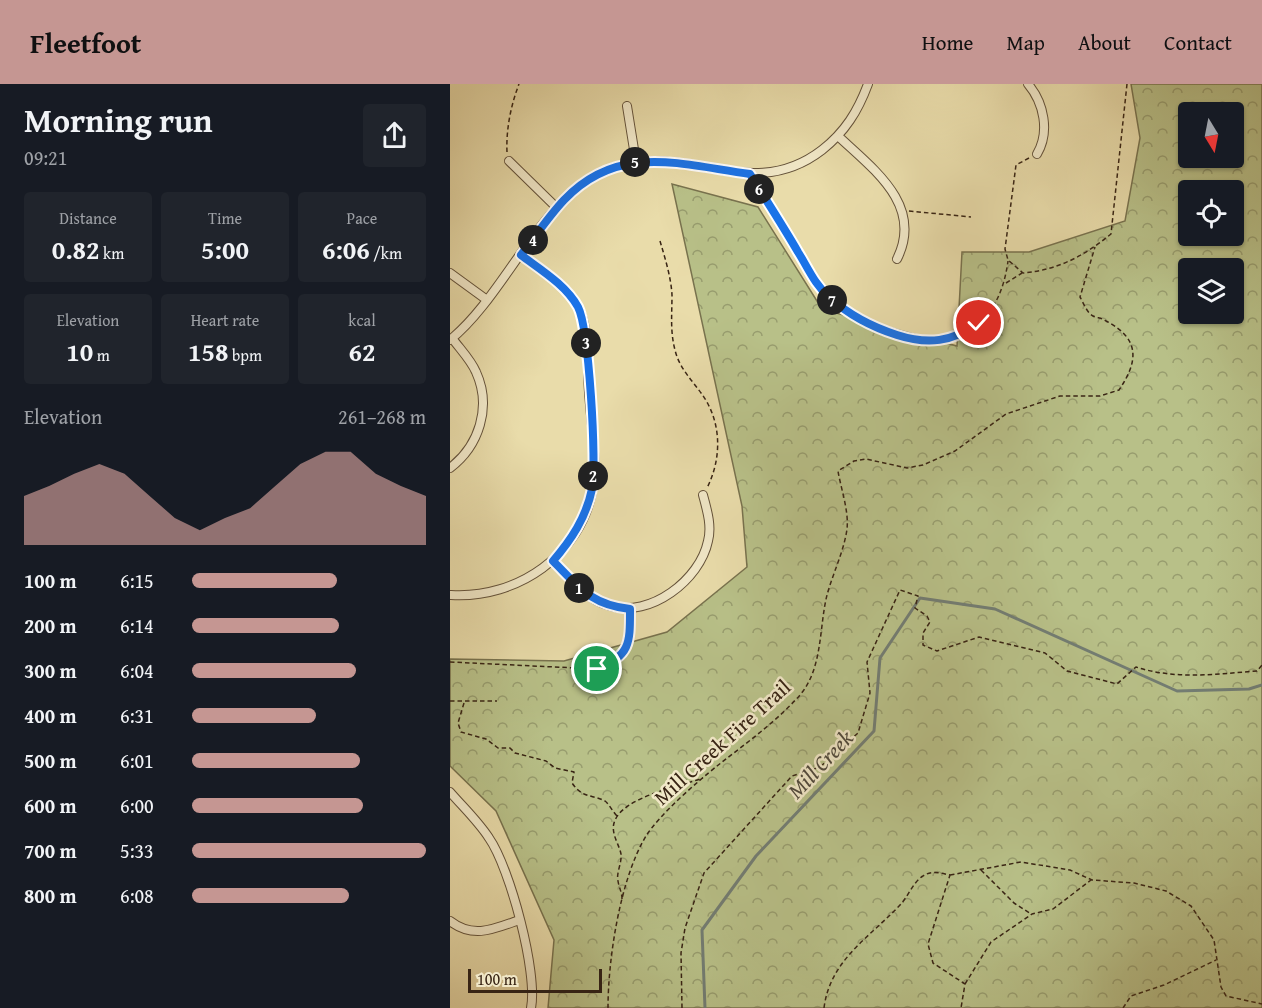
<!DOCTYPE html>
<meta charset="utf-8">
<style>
body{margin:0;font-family:"Gentium Book Plus",serif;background:#20242c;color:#f1f3f6;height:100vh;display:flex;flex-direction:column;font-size:22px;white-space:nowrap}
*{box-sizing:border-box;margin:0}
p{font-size:20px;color:#9ea1a6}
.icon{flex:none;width:33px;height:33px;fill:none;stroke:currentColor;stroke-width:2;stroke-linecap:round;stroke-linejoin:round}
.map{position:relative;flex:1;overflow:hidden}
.details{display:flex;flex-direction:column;background:#171b24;width:450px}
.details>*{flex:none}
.needle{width:39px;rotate:170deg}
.fabs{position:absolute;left:728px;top:18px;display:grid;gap:12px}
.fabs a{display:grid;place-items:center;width:66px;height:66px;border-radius:6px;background:#171b24;box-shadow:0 2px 4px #0004;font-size:30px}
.scale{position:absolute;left:18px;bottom:15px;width:134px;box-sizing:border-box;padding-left:6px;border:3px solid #382414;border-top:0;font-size:16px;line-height:21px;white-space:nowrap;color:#382414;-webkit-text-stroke:4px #f1e8c8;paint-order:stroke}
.pin{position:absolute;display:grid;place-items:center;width:51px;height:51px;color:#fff;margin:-26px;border:3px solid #fff;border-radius:50%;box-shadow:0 2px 6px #0007}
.km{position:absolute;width:30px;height:30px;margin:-15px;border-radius:50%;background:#222;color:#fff;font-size:16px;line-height:30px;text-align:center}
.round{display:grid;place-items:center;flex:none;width:63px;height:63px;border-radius:6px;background:#20242c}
.summary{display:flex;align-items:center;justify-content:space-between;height:102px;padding:0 24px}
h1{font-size:33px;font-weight:700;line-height:45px}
.metrics{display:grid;grid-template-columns:repeat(3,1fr);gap:9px;height:102px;padding:6px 24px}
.metrics div{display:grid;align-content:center;border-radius:6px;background:#20242c;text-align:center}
.metrics b{font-size:26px;font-weight:700}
.metrics small{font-size:16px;font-weight:400}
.metrics p{font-size:16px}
.chart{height:168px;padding:12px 24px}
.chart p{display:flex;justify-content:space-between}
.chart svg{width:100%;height:108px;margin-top:6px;fill:#c59692;opacity:.7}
ul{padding:0 24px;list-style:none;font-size:20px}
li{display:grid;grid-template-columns:96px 72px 1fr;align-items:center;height:45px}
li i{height:15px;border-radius:8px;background:#c59692}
header{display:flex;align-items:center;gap:36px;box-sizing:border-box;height:84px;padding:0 30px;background:#c59692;color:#111}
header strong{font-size:28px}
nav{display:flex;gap:33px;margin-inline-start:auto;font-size:21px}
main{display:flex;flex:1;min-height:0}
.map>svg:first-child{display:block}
.forest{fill:url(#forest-crowns);stroke:#78724e;stroke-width:1.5;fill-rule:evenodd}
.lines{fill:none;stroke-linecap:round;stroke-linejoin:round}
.stream{stroke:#737d73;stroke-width:3}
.lane-casing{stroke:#64523a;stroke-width:6}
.street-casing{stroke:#64523a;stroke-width:10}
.path{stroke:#382414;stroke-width:1.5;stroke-dasharray:4.5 3;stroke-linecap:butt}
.lane{stroke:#f1e8c8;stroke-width:4}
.street{stroke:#f1e8c8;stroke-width:8}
.route-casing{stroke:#fff;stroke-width:12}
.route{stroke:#1a73e8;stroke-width:8}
.labels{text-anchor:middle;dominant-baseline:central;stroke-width:5;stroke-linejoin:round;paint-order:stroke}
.street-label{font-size:21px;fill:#382414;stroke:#f1e8c8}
.water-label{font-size:22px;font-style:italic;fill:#50493c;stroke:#f1e8c8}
</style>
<header>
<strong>Fleetfoot</strong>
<nav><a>Home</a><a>Map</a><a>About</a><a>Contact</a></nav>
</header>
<main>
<section class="details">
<div class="summary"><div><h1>Morning run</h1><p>09:21</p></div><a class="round"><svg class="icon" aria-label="share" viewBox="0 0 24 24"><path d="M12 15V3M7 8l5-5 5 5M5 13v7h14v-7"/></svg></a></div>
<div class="metrics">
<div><p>Distance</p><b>0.82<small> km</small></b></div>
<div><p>Time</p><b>5:00</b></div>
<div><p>Pace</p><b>6:06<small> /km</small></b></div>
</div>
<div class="metrics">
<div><p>Elevation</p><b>10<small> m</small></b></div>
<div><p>Heart rate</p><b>158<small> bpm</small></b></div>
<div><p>kcal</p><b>62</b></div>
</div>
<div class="chart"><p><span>Elevation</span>261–268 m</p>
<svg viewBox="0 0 160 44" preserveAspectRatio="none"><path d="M0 44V24L10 20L20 15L30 11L40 15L50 24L60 33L70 38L80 33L90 29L100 20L110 11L120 6L130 6L140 15L150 20L160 24V44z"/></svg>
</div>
<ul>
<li><b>100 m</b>6:15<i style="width:62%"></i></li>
<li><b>200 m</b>6:14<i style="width:63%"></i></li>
<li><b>300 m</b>6:04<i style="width:70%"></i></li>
<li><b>400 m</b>6:31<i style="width:53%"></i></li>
<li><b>500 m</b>6:01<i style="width:72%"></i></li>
<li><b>600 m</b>6:00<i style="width:73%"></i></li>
<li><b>700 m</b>5:33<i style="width:100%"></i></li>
<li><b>800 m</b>6:08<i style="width:67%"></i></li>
</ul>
</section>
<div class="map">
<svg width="812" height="924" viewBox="0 0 812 924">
<defs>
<pattern id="forest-crowns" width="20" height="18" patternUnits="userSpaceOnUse" patternTransform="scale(1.5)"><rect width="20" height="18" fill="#b8c088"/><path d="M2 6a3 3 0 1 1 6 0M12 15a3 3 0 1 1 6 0" fill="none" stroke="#979c6e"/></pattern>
</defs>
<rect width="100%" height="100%" fill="#e9dcaa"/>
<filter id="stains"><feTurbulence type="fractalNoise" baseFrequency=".00333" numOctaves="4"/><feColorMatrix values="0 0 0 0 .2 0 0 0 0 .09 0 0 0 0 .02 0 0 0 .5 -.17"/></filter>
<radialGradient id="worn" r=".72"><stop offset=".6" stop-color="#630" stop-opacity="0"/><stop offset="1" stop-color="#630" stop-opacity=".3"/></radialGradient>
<path class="forest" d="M681 0H812V924H98L104 856 46 727 0 682V575L114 577 217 548 297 483 292 422 222 100 308 123 372 225 507 262 512 168H579L675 137 690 54ZM738 28H783V74H738ZM738 106H783V152H738ZM738 184H783V230H738Z"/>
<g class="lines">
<path class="stream" d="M255 924 252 846 306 772 424 647 430 574 470 514 545 525 727 607 799 605 812 601"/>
<defs>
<path id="lane" d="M300 90 350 171"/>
<path id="street" d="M578 0C594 19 600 48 587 70
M177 22 186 78
M388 52C423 85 474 121 447 175
M59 77 107 124
M0 189 37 216
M0 256C58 209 92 107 165 83 238 59 302 120 372 66 395 48 408 27 418 0
M0 384C29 362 42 323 26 288 21 276 10 265 2 254
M103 477C120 495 135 515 160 522 200 534 250 496 258 457 262 442 257 426 253 411
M1 511C67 515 132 471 143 403 147 372 141 339 139 308 137 282 140 252 130 227 120 202 91 186 71 171
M0 708C13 723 28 737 39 754 60 784 88 889 81 924
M0 837C23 855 44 845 69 836"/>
</defs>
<use href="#lane" class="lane-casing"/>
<use href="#street" class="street-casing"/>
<path class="path" d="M57 68C56 45 61 21 69 0
M579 74 566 81 555 165 558 176 573 189C608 186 634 172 661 150L677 0
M459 127 521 133
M210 157C215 174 221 193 222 211 222 230 220 247 225 266 230 288 248 301 258 320 272 347 270 378 257 404
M353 176C397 260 541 305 558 177
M556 199 572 189
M0 578 147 585C177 573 180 563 180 532
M0 617H47
M14 619 8 639 11 648 36 655 48 664H60L65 669 96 677 105 684 124 688 122 699C133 715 142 710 155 717 159 720 163 728 167 732
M531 786 564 819 581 830
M500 791 571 778 620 786 642 796 684 799 716 807 741 822 764 856 771 903 776 912 812 920
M172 815C172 808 169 804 168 797 166 789 172 779 171 770 169 760 161 750 164 739 171 713 231 702 253 694
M515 900 541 858 582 830 603 825 641 796
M158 924C158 875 170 795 196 752 210 730 247 698 267 682 295 660 326 638 350 611 373 584 369 543 377 511 383 489 394 467 397 445 399 427 391 405 388 387L404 377 416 375 457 384 473 381 505 367 556 330 610 312H650L669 306C688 278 691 255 656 237 652 234 647 234 643 232 637 229 633 218 630 213L645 163
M232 924 231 869 235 844 254 789 342 692 370 683 408 649 420 609 417 578 450 506 468 512 465 524 477 532 480 538 473 549V561L487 567 529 553 595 569 617 587 667 600 686 583C726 596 766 590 807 587L812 581
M374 924C380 876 419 854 450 821 458 813 463 798 473 792 482 786 490 789 500 791L478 860 483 879 515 900 511 924
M673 924 681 912 714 901 766 876"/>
<use href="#lane" class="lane"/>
<use href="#street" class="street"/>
</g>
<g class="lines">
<defs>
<path id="route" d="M147 585C181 572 180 558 180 525 141 521 129 503 103 477 121 456 136 434 142 405 147 381 139 244 128 223 116 201 91 186 71 171 85 153 98 133 114 116 169 58 232 81 300 90 316 116 333 142 348 168 358 184 365 201 379 213 399 231 422 243 447 251 478 261 502 258 529 239"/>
</defs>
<use href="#route" class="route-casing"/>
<use href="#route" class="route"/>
</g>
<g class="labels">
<g class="street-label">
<text transform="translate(272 658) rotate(-42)">Mill Creek Fire Trail</text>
</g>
<g class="water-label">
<text transform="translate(370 680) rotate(-47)">Mill Creek</text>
</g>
</g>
<rect width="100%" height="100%" filter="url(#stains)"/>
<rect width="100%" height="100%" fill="url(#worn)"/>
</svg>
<div class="fabs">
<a><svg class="needle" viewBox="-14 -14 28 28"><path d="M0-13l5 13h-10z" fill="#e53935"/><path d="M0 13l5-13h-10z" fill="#9ea1a6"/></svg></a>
<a><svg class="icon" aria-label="locate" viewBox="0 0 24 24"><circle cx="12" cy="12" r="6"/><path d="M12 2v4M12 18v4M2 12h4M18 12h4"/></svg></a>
<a><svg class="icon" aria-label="layers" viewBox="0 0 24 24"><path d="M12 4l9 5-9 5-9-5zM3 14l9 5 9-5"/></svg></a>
</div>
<div class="scale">100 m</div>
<div class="pin" style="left:147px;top:585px;background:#1e9e55"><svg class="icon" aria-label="arrive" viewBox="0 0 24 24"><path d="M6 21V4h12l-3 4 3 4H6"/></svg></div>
<div class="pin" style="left:529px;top:239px;background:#d93025"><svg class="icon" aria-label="check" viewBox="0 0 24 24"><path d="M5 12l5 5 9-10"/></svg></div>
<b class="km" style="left:129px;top:504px">1</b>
<b class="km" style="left:143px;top:392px">2</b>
<b class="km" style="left:136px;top:259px">3</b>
<b class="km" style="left:83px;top:156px">4</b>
<b class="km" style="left:185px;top:78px">5</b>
<b class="km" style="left:309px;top:105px">6</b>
<b class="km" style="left:382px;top:216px">7</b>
</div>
</main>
